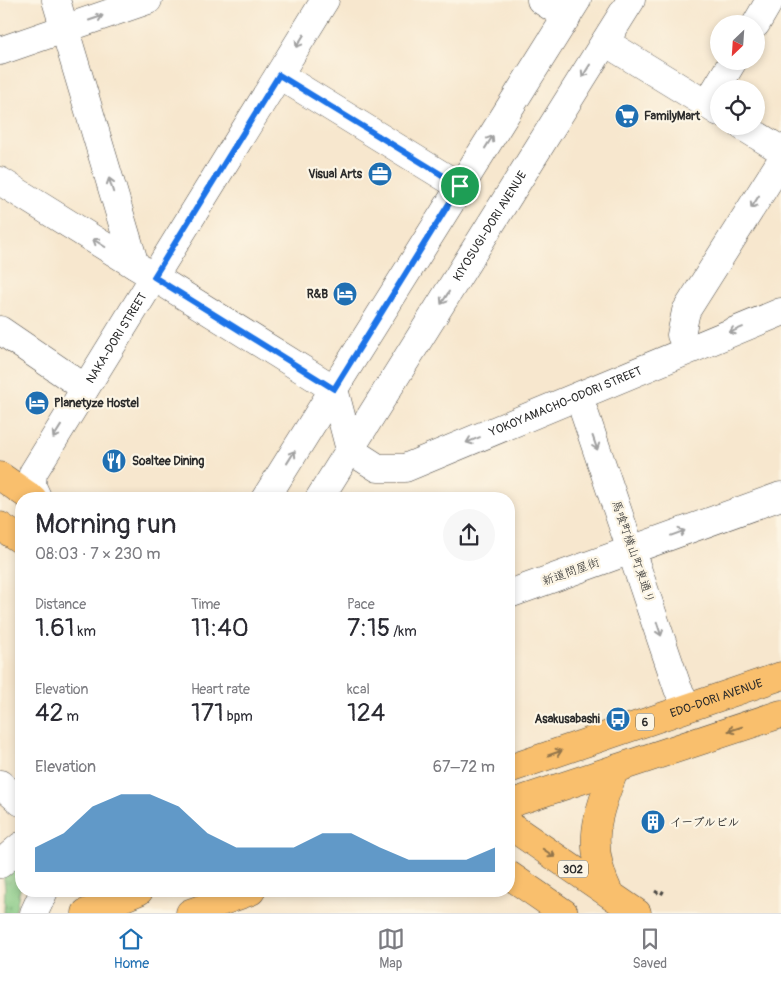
<!DOCTYPE html>
<meta charset="utf-8">
<style>
body{margin:0;font-family:Pangolin,"Klee One",sans-serif;background:#f7f7f7;color:#2b2b33;height:100vh;display:flex;flex-direction:column;font-size:19px;white-space:nowrap}
*{box-sizing:border-box;margin:0}
p{font-size:16px;color:#7c7c81}
.icon{flex:none;width:28px;height:28px;fill:none;stroke:currentColor;stroke-width:2;stroke-linecap:round;stroke-linejoin:round}
.map{position:relative;flex:1;overflow:hidden}
.details{position:absolute;left:15px;top:492px;width:500px;height:405px;display:flex;flex-direction:column;background:#fff;border-radius:20px;box-shadow:0 2px 8px #0003}
.details>*{flex:none}
.needle{width:32px;rotate:205deg}
.controls{position:absolute;left:710px;top:15px;display:grid;gap:10px}
.controls a{display:grid;place-items:center;width:55px;height:55px;border-radius:50%;background:#fff;box-shadow:0 2px 8px #0003;font-size:25px}
.pin{position:absolute;display:grid;place-items:center;width:42px;height:42px;color:#fff;margin:-21px;border:2px solid #fff;border-radius:50%;box-shadow:0 1px 5px #0007}
.round{display:grid;place-items:center;flex:none;width:52px;height:52px;border-radius:26px;background:#f7f7f7}
.overview{display:flex;align-items:center;justify-content:space-between;height:85px;padding:0 20px}
h1{font-size:28px;font-weight:600;line-height:38px}
.figures{display:grid;grid-template-columns:repeat(3,1fr);gap:8px;height:85px;padding:5px 20px}
.figures div{display:grid;align-content:center}
.figures b{font-size:25px;font-weight:600}
.figures small{font-size:14px;font-weight:400}
.figures p{font-size:14px}
.chart{height:140px;padding:10px 20px}
.chart p{display:flex;justify-content:space-between}
.chart svg{width:100%;height:90px;margin-top:5px;fill:#1f6fb2;opacity:.7}
.dock{display:flex;justify-content:space-around;align-items:center;height:70px;border-top:1px solid #e1e1e2;background:#fff;font-size:14px;color:#7c7c81}
.dock a{display:grid;justify-items:center;gap:2px}
.dock .active{color:#1f6fb2}
.map>svg:first-child{display:block}
.grass{fill:url(#grass-tufts);stroke:#577a56}
.lines{fill:none;stroke-linecap:round;stroke-linejoin:round}
.minor-casing{stroke:#4a4743;stroke-width:29}
.major-casing{stroke:#4a4743;stroke-width:29}
.highway-casing{stroke:#4a4743;stroke-width:29}
.path{stroke:#4a4743;stroke-width:3;stroke-dasharray:4 4;stroke-linecap:butt}
.minor{stroke:#fff;stroke-width:28}
.major{stroke:#f9bf6d;stroke-width:28}
.highway{stroke:#f9bf6d;stroke-width:28}
.oneway{stroke:#a0a0a0}
.oneway2{stroke:#92754c}
.route-casing{stroke:#fff;stroke-width:10}
.route{stroke:#1a73e8;stroke-width:6}
.labels{text-anchor:middle;dominant-baseline:central;stroke-width:4.5;stroke-linejoin:round;paint-order:stroke}
.shield{fill:#fcf5e5;stroke:#6a6863;stroke-width:1}
.shield-label{font-size:11px;font-weight:bold;fill:#2b2b2b}
.poi-label{font-size:12px;font-weight:bold;fill:#2b2b2b;stroke:#fcf5e5;text-anchor:start}
.street-label{font-size:12px;fill:#2b2b2b;stroke:#fcf5e5}
</style>
<div class="map">
<svg width="781" height="913" viewBox="0 0 781 913">
<defs>
<pattern id="grass-tufts" width="24" height="20" patternUnits="userSpaceOnUse" patternTransform="scale(1.25)"><rect width="24" height="20" fill="#83c882"/><path d="M3 7l-1-3M5 7V3M7 7l1-3M15 17l-1-3M17 17v-4M19 17l1-3" fill="none" stroke="#6ba36b"/></pattern>
</defs>
<rect width="100%" height="100%" fill="#fcf5e5"/>
<filter id="ink" filterUnits="userSpaceOnUse"><feTurbulence type="fractalNoise" baseFrequency=".02" numOctaves="2"/><feDisplacementMap in="SourceGraphic" scale="10" xChannelSelector="R" yChannelSelector="G"/><feConvolveMatrix kernelMatrix="1 2 1 2 8 2 1 2 1" color-interpolation-filters="sRGB"/></filter>
<filter id="wash" filterUnits="userSpaceOnUse"><feTurbulence type="fractalNoise" baseFrequency=".0096" numOctaves="4" result="noise"/><feDisplacementMap in="SourceGraphic" scale="20" xChannelSelector="R" yChannelSelector="G"/><feGaussianBlur stdDeviation="1.12" result="paint"/><feColorMatrix in="noise" values="0 0 0 0 0 0 0 0 0 0 0 0 0 0 0 0 0 1.4 0 .05"/><feComposite in="paint" operator="in"/></filter>
<g filter="url(#wash)">
<rect width="100%" height="100%" fill="#f7e7ce"/>
<path class="grass" d="M20 859V890L15 913H4L5 887 2 869Z"/>
</g>
<g filter="url(#ink)">
<g class="lines">
<defs>
<g id="minor">
<path d="M56 0 135 265"/>
<path d="M541 0 567 17"/>
<path d="M756 24 770 0"/>
<path d="M605 42 719 112"/>
<path d="M0 51 148 0"/>
<path d="M279 75 461 187"/>
<path d="M707 104 733 61"/>
<path d="M742 126 781 150"/>
<path d="M0 181 334 389 350 450"/>
<path d="M0 330 85 388"/>
<path d="M688 349 681 335 686 311 781 161"/>
<path d="M579 397 678 689 688 707"/>
<path id="s1" d="M350 450 378 468H405L781 312"/>
<path id="s2" d="M38 499 32 486 33 473 325 0"/>
<path d="M265 499 577 0"/>
<path id="s3" d="M319 499 631 0"/>
<path d="M509 594 781 496"/>
<path d="M0 784 21 802"/>
<path d="M0 864 21 846"/>
<path d="M34 913 44 891"/>
</g>
<path id="major" d="M509 825 637 913
M509 875 564 913
M609 893C586 845 596 817 615 769"/>
<g id="highway">
<path d="M0 476 33 499"/>
<path d="M0 526 21 540"/>
<path id="s4" d="M509 769 781 676"/>
<path d="M509 804 781 714"/>
<path d="M86 913 139 891"/>
<path d="M190 913 251 891"/>
</g>
</defs>
<use href="#minor" class="minor-casing"/>
<use href="#major" class="major-casing"/>
<use href="#highway" class="highway-casing"/>
<path class="path" d="M655 891 661 895 665 888"/>
<use href="#minor" class="minor"/>
<use href="#major" class="major"/>
<use href="#highway" class="highway"/>
</g>
<defs><path id="oneway-shaft" d="M-6 0H5M1.5-3L5.5 0L1.5 3" fill="none" stroke-width="1.6" stroke-linecap="round" stroke-linejoin="round" transform="scale(1.25)"/></defs>
<g class="oneway">
<use href="#oneway-shaft" transform="translate(96 18) rotate(-19)"/>
<use href="#oneway-shaft" transform="translate(300 41) rotate(122)"/>
<use href="#oneway-shaft" transform="translate(586 71) rotate(122)"/>
<use href="#oneway-shaft" transform="translate(489 142) rotate(-58)"/>
<use href="#oneway-shaft" transform="translate(111 185) rotate(-107)"/>
<use href="#oneway-shaft" transform="translate(755 202) rotate(122)"/>
<use href="#oneway-shaft" transform="translate(99 243) rotate(-148)"/>
<use href="#oneway-shaft" transform="translate(445 298) rotate(122)"/>
<use href="#oneway-shaft" transform="translate(736 330) rotate(158)"/>
<use href="#oneway-shaft" transform="translate(57 432) rotate(122)"/>
<use href="#oneway-shaft" transform="translate(473 440) rotate(158)"/>
<use href="#oneway-shaft" transform="translate(595 443) rotate(71)"/>
<use href="#oneway-shaft" transform="translate(291 457) rotate(-58)"/>
<use href="#oneway-shaft" transform="translate(678 533) rotate(-20)"/>
<use href="#oneway-shaft" transform="translate(659 629) rotate(72)"/>
</g>
<g class="oneway2">
<use href="#oneway-shaft" transform="translate(735 729) rotate(162)"/>
<use href="#oneway-shaft" transform="translate(555 753) rotate(-19)"/>
<use href="#oneway-shaft" transform="translate(549 853) rotate(34)"/>
</g>
</g>
<g class="lines" filter="url(#ink)">
<defs>
<path id="route" d="M279 75 460 186 334 389 154 277Z"/>
</defs>
<use href="#route" class="route-casing"/>
<use href="#route" class="route"/>
</g>
<defs>
<symbol id="supermarket-disc" viewBox="-11 -11 22 22"><circle r="9.5" fill="#1f6fb2" stroke="#fcf5e5"/><path d="M-6-5.5h2.5l.6 2H6L4.5 2H-2.5L-4.4-4H-6ZM-1.5 3.2a1.3 1.3 0 1 0 .1 0ZM3 3.2a1.3 1.3 0 1 0 .1 0Z" fill="#fff"/></symbol>
<symbol id="office-disc" viewBox="-11 -11 22 22"><circle r="9.5" fill="#1f6fb2" stroke="#fcf5e5"/><path d="M-6-3h4V-5.5h4V-3h4V5H-6ZM-1-4.5V-3h2v-1.5ZM-6 0V1H6V0Z" fill="#fff"/></symbol>
<symbol id="hotel-disc" viewBox="-11 -11 22 22"><circle r="9.5" fill="#1f6fb2" stroke="#fcf5e5"/><path d="M-6-4.5h1.5V1H6V5H4.5V3h-9V5H-6ZM-4 0a1.8 1.8 0 1 1 3.6 0ZM.5 0V-2.5h3Q6-2.5 6 0Z" fill="#fff"/></symbol>
<symbol id="restaurant-disc" viewBox="-11 -11 22 22"><circle r="9.5" fill="#1f6fb2" stroke="#fcf5e5"/><path d="M-5-6h1v4h1v-4h1v4h1v-4h1v5L-1.5 .5V6h-2V.5L-5-1ZM5-6V6H3V1.5H1.5Q1.5-4 5-6Z" fill="#fff"/></symbol>
<symbol id="bus-disc" viewBox="-11 -11 22 22"><circle r="9.5" fill="#1f6fb2" stroke="#fcf5e5"/><path d="M-5-6H5V4H4V6H2V4H-2V6H-4V4H-5ZM-3.5-4V0h7V-4ZM-3.5 1.2v1.5H-2V1.2ZM2 1.2v1.5H3.5V1.2Z" fill="#fff"/></symbol>
<symbol id="building-disc" viewBox="-11 -11 22 22"><circle r="9.5" fill="#1f6fb2" stroke="#fcf5e5"/><path d="M-4-6H4V6H1V3H-1V6H-4ZM-2.5-4.3h1.7v1.8h-1.7ZM.8-4.3h1.7v1.8H.8ZM-2.5-1h1.7V.8h-1.7ZM.8-1h1.7V.8H.8Z" fill="#fff"/></symbol>
</defs>
<g fill-rule="evenodd">
<use href="#supermarket-disc" x="613" y="102" width="28" height="28"/>
<use href="#office-disc" x="366" y="160" width="28" height="28"/>
<use href="#hotel-disc" x="331" y="280" width="28" height="28"/>
<use href="#hotel-disc" x="23" y="389" width="28" height="28"/>
<use href="#restaurant-disc" x="100" y="447" width="28" height="28"/>
<use href="#bus-disc" x="604" y="705" width="28" height="28"/>
<use href="#building-disc" x="639" y="808" width="28" height="28"/>
</g>
<g class="labels">
<g class="shield">
<rect x="636" y="713.5" width="18" height="17" rx="4"/>
<rect x="558" y="860.5" width="30" height="17" rx="4"/>
</g>
<g class="shield-label">
<text x="645" y="722">6</text>
<text x="573" y="869">302</text>
</g>
<g class="poi-label">
<text x="644" y="116">FamilyMart</text>
<text x="362" y="174" text-anchor="end">Visual Arts</text>
<text x="328" y="294" text-anchor="end">R&amp;B</text>
<text x="54" y="403">Planetyze Hostel</text>
<text x="132" y="461">Soaltee Dining</text>
<text x="600" y="719" text-anchor="end">Asakusabashi</text>
<text x="670" y="822">イーブルビル</text>
</g>
<g class="street-label">
<text stroke="none"><textPath href="#s3" startOffset="322">KIYOSUGI-DORI AVENUE</textPath></text>
<text stroke="none"><textPath href="#s2" startOffset="186">NAKA-DORI STREET</textPath></text>
<text stroke="none"><textPath href="#s1" startOffset="234">YOKOYAMACHO-ODORI STREET</textPath></text>
<text transform="translate(633 552) rotate(71)">馬喰町横山町東通り</text>
<text transform="translate(571 572) rotate(-20)">新道問屋街</text>
<text stroke="none"><textPath href="#s4" startOffset="219">EDO-DORI AVENUE</textPath></text>
</g>
</g>
</svg>
<div class="controls">
<a><svg class="needle" viewBox="-14 -14 28 28"><path d="M0-13l5 13h-10z" fill="#e53935"/><path d="M0 13l5-13h-10z" fill="#7c7c81"/></svg></a>
<a><svg class="icon" aria-label="locate" viewBox="0 0 24 24"><circle cx="12" cy="12" r="6"/><path d="M12 2v4M12 18v4M2 12h4M18 12h4"/></svg></a>
</div>
<div class="pin" style="left:460px;top:186px;background:#1e9e55"><svg class="icon" aria-label="arrive" viewBox="0 0 24 24"><path d="M6 21V4h12l-3 4 3 4H6"/></svg></div>
<section class="details">
<div class="overview"><div><h1>Morning run</h1><p>08:03 · 7 × 230 m</p></div><a class="round"><svg class="icon" aria-label="share" viewBox="0 0 24 24"><path d="M12 15V3M7 8l5-5 5 5M5 13v7h14v-7"/></svg></a></div>
<div class="figures">
<div><p>Distance</p><b>1.61<small> km</small></b></div>
<div><p>Time</p><b>11:40</b></div>
<div><p>Pace</p><b>7:15<small> /km</small></b></div>
</div>
<div class="figures">
<div><p>Elevation</p><b>42<small> m</small></b></div>
<div><p>Heart rate</p><b>171<small> bpm</small></b></div>
<div><p>kcal</p><b>124</b></div>
</div>
<div class="chart"><p><span>Elevation</span>67–72 m</p>
<svg viewBox="0 0 160 44" preserveAspectRatio="none"><path d="M0 44V32L10 25L20 12L30 6L40 6L50 12L60 25L70 32L80 32L90 32L100 25L110 25L120 32L130 38L140 38L150 38L160 32V44z"/></svg>
</div>
</section>
</div>
<nav class="dock">
<a class="active"><svg class="icon" aria-label="home" viewBox="0 0 24 24"><path d="M3 11l9-7 9 7M6 9v11h12V9"/></svg>Home</a>
<a><svg class="icon" aria-label="map" viewBox="0 0 24 24"><path d="M3 6l6-2 6 2 6-2v14l-6 2-6-2-6 2zM9 4v14M15 6v14"/></svg>Map</a>
<a><svg class="icon" aria-label="saved" viewBox="0 0 24 24"><path d="M7 4h10v16l-5-4-5 4z"/></svg>Saved</a>
</nav>
